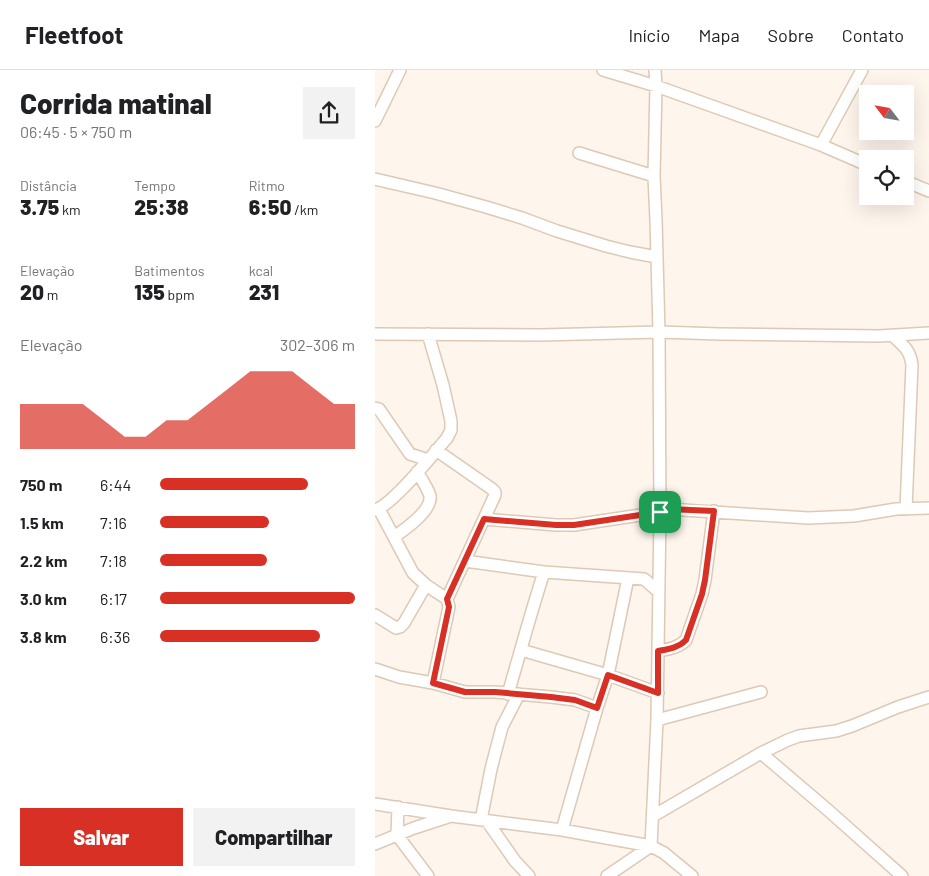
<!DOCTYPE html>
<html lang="pt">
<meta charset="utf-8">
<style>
body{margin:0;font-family:Barlow,sans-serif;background:#f2f2f2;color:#202124;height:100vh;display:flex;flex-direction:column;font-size:19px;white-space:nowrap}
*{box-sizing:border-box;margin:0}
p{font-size:16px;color:#757577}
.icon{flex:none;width:28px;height:28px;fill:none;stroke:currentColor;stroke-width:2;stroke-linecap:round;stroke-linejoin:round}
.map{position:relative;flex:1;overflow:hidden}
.sheet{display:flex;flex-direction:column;background:#fff;width:375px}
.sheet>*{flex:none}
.needle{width:32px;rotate:301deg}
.buttons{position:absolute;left:484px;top:15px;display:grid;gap:10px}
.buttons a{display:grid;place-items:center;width:55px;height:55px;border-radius:0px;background:#fff;box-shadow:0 5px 20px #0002;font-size:25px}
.pin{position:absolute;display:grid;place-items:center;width:42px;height:42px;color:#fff;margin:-21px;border-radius:10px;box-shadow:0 2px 8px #0006}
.round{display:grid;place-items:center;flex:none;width:52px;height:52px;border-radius:0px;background:#f2f2f2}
.summary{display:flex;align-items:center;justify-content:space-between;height:85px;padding:0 20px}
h1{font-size:28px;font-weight:800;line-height:38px}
.stats{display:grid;grid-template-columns:repeat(3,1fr);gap:8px;height:85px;padding:5px 20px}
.stats div{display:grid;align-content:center}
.stats b{font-size:21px;font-weight:800}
.stats small{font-size:14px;font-weight:400}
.stats p{font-size:14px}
.chart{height:140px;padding:10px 20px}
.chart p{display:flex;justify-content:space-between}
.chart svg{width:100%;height:90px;margin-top:5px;fill:#d93025;opacity:.7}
.button{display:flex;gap:10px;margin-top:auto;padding:10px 20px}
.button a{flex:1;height:58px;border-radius:0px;background:#d93025;color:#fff;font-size:20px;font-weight:800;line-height:58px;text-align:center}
.button a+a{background:#f2f2f2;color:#202124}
ul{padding:0 20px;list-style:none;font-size:16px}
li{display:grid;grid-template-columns:80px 60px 1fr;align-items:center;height:38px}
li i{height:12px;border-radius:6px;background:#d93025}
header{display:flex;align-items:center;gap:30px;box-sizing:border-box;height:70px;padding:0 25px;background:#fff;border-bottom:1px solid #e0e0e0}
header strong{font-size:24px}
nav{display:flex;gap:28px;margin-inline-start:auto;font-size:18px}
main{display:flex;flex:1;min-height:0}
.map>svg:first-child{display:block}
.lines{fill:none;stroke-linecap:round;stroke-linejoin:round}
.minor-casing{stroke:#ddc9b5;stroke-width:14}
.minor{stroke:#fff;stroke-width:11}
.route-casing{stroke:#fff;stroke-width:10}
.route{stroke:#d93025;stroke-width:6}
</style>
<header>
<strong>Fleetfoot</strong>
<nav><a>Início</a><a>Mapa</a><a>Sobre</a><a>Contato</a></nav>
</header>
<main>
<section class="sheet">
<div class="summary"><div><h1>Corrida matinal</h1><p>06:45 · 5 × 750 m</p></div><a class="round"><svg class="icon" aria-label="share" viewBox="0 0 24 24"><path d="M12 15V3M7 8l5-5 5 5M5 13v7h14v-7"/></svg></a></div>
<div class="stats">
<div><p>Distância</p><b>3.75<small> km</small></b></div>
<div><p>Tempo</p><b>25:38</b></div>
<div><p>Ritmo</p><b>6:50<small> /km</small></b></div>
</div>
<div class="stats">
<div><p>Elevação</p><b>20<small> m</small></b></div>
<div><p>Batimentos</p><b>135<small> bpm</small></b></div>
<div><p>kcal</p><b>231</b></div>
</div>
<div class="chart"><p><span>Elevação</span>302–306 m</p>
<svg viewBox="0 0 160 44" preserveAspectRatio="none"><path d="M0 44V22L10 22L20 22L30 22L40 30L50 38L60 38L70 30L80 30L90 22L100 14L110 6L120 6L130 6L140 14L150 22L160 22V44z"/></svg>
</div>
<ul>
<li><b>750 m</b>6:44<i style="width:76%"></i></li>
<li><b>1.5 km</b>7:16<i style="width:56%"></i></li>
<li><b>2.2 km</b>7:18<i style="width:55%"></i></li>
<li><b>3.0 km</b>6:17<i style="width:100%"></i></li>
<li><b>3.8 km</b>6:36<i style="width:82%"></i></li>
</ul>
<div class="button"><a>Salvar</a><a>Compartilhar</a></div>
</section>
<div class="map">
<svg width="554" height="806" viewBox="0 0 554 806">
<rect width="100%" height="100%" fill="#fef5ed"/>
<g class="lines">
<defs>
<path id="minor" d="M228 0 281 16 446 75 492 95
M0 51 25 0
M446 75 487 0
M204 83 279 106
M0 109 60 123 111 137 147 148 182 161 231 176 255 182 282 187
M530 111 554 121
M0 264 166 265 284 262 344 264 504 266 554 263
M518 266C529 276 535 280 537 295L531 439
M0 338 4 339 35 384 53 390
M4 439 38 503 51 515 72 529
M0 440C18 435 58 384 72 368L76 360V351L68 315 53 264
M109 449 181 455H199L285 442 293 439 433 448 479 446 521 439 554 438
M19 467C29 460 57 441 55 426 53 419 46 408 42 402
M90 491 169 502 269 509 284 522
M0 545 21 558 25 557 29 553 51 515
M146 580 233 605 283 623
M283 581C294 579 303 578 311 570L327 524 330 510 339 441
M0 599 24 607 58 613 90 622H120L176 627 200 630 222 638
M58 613 74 537 72 529 120 425V422L117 419 61 380
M133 624C145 583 156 542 169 502
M282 650 386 622
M386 683 454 741 527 806
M0 734 76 746 187 760 276 776 289 783 317 806
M23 737 22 765 53 806
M278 746 386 683 413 670 424 666 461 661 477 656 523 637 554 627
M106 750 116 699 127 657 144 624
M112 751 140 791 154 806
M187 760 222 638 233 605 253 508
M0 774 39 758 73 747
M232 806 276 776 282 650 285 442 284 262 281 150 279 106 281 16 280 0"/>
</defs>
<use href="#minor" class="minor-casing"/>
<use href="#minor" class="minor"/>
</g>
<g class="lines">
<defs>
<path id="route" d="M293 439 339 441 330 510 327 524 311 570C303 578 294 579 283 581V623L233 605 222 638 200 630 176 627 120 622H90L58 613 74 537 72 529 109 449 181 455H199L285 442Z"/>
</defs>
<use href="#route" class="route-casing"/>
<use href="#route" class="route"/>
</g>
</svg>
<div class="buttons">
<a><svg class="needle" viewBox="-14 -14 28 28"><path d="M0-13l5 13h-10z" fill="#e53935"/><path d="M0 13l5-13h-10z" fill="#757577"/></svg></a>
<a><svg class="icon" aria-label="locate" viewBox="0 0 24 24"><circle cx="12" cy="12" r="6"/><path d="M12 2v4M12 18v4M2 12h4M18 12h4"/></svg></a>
</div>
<div class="pin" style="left:285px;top:442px;background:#1e9e55"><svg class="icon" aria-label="arrive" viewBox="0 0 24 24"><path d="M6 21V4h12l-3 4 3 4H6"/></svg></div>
</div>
</main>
